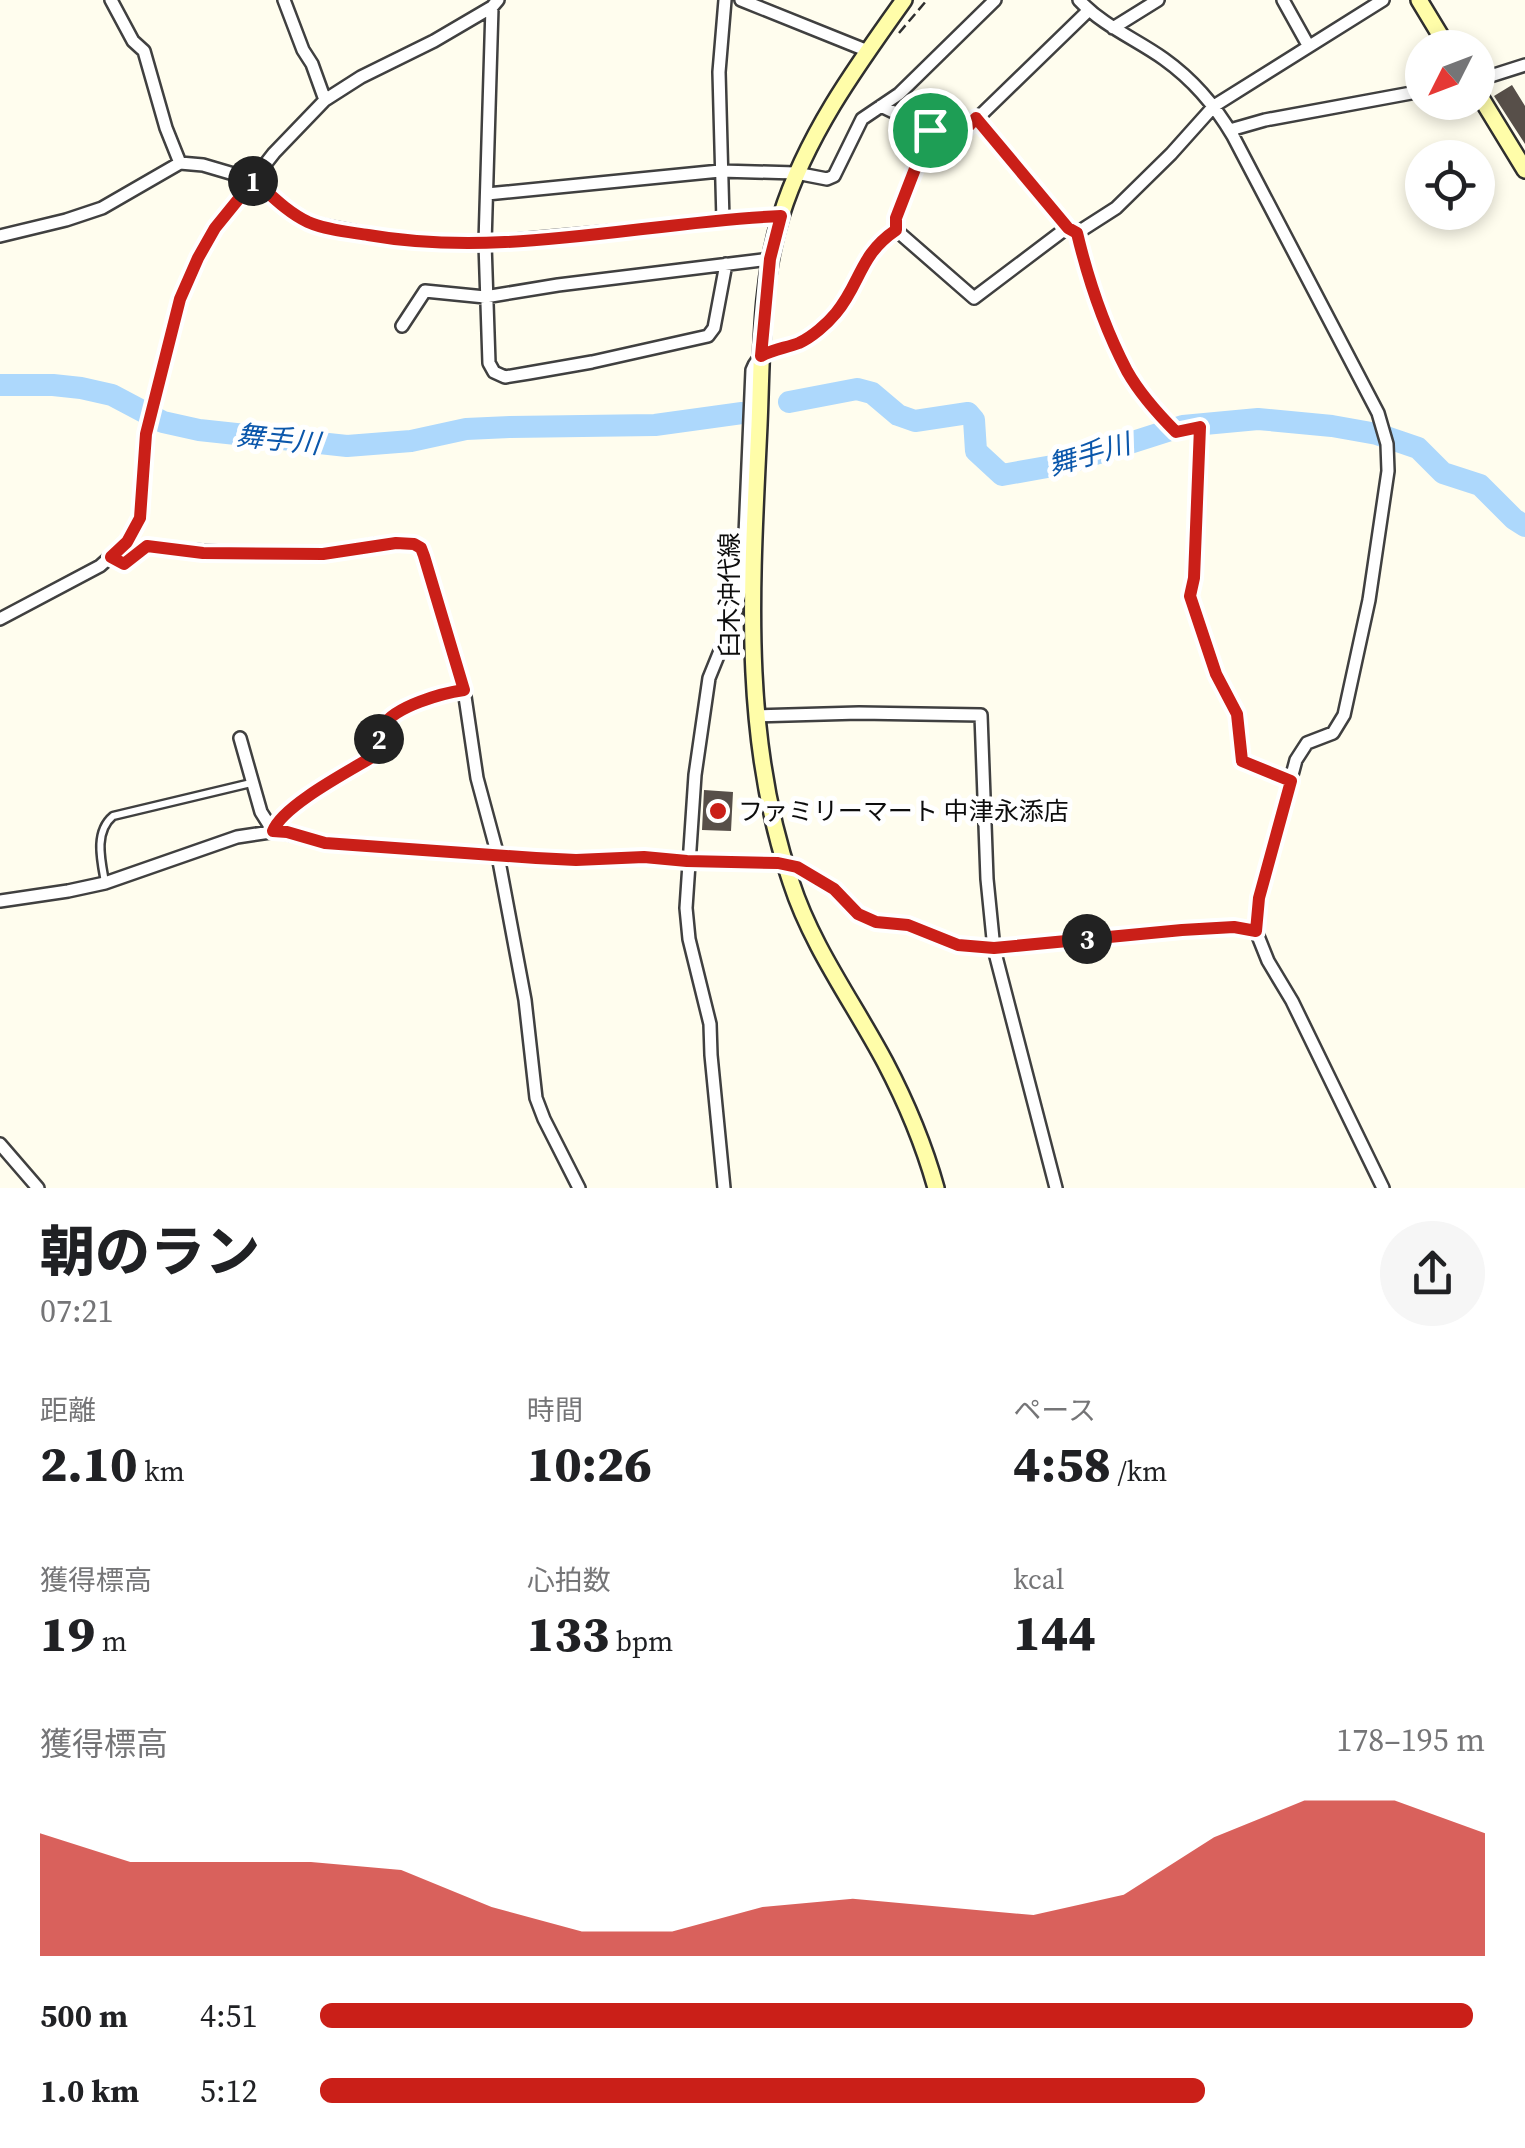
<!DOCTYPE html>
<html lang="ja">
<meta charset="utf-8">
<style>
body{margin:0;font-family:"Source Serif 4","Noto Sans JP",serif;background:#f6f6f6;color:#202124;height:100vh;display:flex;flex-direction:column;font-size:38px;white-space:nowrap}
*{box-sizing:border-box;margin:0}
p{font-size:32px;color:#757577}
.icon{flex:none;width:55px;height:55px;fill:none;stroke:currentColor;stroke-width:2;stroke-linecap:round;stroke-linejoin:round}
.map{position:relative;height:1188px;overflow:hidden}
.panel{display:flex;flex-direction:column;background:#fff;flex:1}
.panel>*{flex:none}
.needle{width:65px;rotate:228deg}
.tools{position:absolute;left:1405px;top:30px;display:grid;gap:20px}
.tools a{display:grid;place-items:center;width:90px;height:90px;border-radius:50%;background:#fff;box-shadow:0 5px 15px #0003;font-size:50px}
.pin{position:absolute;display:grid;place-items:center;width:85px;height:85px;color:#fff;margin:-42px;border:5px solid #fff;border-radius:50%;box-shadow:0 2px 10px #0007}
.km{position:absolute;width:50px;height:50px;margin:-25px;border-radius:50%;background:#222;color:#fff;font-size:28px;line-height:50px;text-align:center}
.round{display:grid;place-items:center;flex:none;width:105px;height:105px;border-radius:52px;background:#f6f6f6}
.head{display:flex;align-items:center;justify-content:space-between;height:170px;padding:0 40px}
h1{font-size:55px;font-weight:800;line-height:75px}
.figures{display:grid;grid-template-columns:repeat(3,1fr);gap:15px;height:170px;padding:10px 40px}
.figures div{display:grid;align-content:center}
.figures b{font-size:50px;font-weight:800}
.figures small{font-size:28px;font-weight:400}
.figures p{font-size:28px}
.chart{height:280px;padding:20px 40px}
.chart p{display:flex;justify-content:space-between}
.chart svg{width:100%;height:180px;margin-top:10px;fill:#ca1f18;opacity:.7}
ul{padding:0 40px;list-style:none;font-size:32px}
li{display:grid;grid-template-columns:160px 120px 1fr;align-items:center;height:75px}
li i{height:25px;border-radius:12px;background:#ca1f18}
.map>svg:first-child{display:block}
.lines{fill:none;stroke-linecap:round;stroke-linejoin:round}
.river{stroke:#add8fc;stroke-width:22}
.building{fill:#574f49}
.lane-casing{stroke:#404040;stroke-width:11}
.street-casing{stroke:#404040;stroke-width:16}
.secondary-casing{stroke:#2f2f2f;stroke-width:20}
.path{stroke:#2f2f2f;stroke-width:2.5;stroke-dasharray:10 5;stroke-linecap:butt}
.lane{stroke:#fff;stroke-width:6}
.street{stroke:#fff;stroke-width:11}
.secondary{stroke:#fffda9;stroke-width:15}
.route-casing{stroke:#fff;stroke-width:20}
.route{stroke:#ca1f18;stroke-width:12}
.poi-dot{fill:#ca1f18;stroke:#fff;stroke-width:4}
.labels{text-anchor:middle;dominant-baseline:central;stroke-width:10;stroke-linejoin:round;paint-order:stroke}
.street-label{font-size:25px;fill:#0d0d0d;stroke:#fff}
.poi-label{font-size:25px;fill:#0d0d0d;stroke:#fff;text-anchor:start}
.water-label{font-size:28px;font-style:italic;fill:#0b57ab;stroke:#fff}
</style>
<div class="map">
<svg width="1525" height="1188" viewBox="0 0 1525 1188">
<rect width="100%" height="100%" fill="#fffdee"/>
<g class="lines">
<path class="river" d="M0 385H53L81 388 112 395 163 422 199 430 347 446 411 441 466 429 510 427 655 425 742 413
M789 402 857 389 872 393 898 415 915 421 968 413 974 420 976 451 1002 475 1064 464 1183 426 1258 419 1332 426 1377 434 1418 448 1443 473 1480 485 1514 519 1525 526"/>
</g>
<path class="building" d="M1512 85 1525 106V144L1494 96Z
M704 790 733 792 731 831 702 830Z"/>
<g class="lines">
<defs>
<path id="lane" d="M105 882C101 860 94 832 113 816L251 783"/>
<path id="street" d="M111 0 133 41 144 51 166 128 180 163 203 165 254 180 282 206 310 223 389 238 437 243H485L781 216
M284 0 303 50 312 64 325 100
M741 0 868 51
M1079 0C1103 26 1136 39 1164 59 1192 79 1216 107 1233 136L1378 413 1387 444 1388 471 1369 600 1344 715 1333 733 1307 743 1296 760 1259 898 1256 931 1268 961 1292 1001 1383 1188
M1283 0 1308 45
M492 7 485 243 489 363 494 372 505 377 529 373 592 362 708 336 714 328 726 264
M1113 28 1158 0
M1478 80 1525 65
M881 106 954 141 1089 10
M977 119 1068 227 1077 233 1116 208 1171 154 1214 106 1383 0
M929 130 896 218V230L974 298 1068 227
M1230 130 1265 120 1422 91
M487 194 720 171 796 173 827 179 834 176 862 119 899 94 995 0
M723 221 719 72 725 0
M0 236 66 220 102 208 180 163
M402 326 425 291 485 297 558 285 770 259
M111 557 124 564 147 546C192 551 236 554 281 554 297 554 313 556 328 554 353 550 400 535 421 548L464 690 477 778 498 856 525 1000 536 1098 544 1119 579 1188
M0 619 100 566 127 542 140 517 146 434 181 299 198 258 215 228 274 153 325 100 361 77 434 41 492 7 498 0
M757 716 859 713 981 715 987 879 994 949 1056 1188
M240 738 261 812 273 831C281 806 350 771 374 757 380 747 378 736 383 726 394 706 443 693 464 690
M0 901 68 891 105 883 237 837 277 831 325 843 536 858 576 860 644 857 687 861 778 863 797 867 835 889 857 914 876 922 908 925 958 945 994 949 1182 930 1235 927 1256 931
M0 1144 38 1188
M724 1188 711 1055 710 1024 689 939 686 908 695 775 709 678 735 614 743 582 752 370C761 345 786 351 805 340 810 337 814 333 818 330 828 322 839 312 845 301 862 272 867 250 896 230"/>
<path id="secondary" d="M904 0C856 67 806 136 781 216 760 283 762 356 759 425 752 578 740 734 791 882 812 947 853 1002 885 1062 906 1102 924 1145 936 1188
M1419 0 1448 48
M1478 93 1525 170"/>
</defs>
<use href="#lane" class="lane-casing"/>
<use href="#street" class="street-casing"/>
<use href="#secondary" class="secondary-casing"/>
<path class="path" d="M899 33 927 0
M1080 247C1103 318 1121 378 1175 432L1201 427 1194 577 1191 597 1216 674 1237 713 1241 761 1280 777"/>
<use href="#lane" class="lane"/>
<use href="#street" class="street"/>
<use href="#secondary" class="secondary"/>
</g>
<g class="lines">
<defs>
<path id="route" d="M976 118 1068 228 1077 233C1088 279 1105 329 1127 371 1140 394 1157 413 1176 432L1200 427 1194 578 1190 596 1216 674 1237 714 1242 761 1291 781 1259 898 1256 931 1234 927 1182 930 994 948 958 945 908 925 876 922 858 914 834 889 797 867 778 863 687 861 644 857 576 860 536 858 325 843 287 832 273 831C282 806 349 771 374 756 380 747 378 736 383 726 395 706 443 693 464 690L424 556 421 548 414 544 396 543 323 554 203 553 147 546 124 564 111 557 127 542 140 518 146 434 180 299 198 258 215 228 254 180C271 195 287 212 308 222 326 230 349 232 368 235 505 259 644 222 781 216L770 259 761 356C773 349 786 348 799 343 812 337 827 324 836 313 861 283 859 255 896 230V218L930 130 954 142Z"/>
</defs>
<use href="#route" class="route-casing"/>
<use href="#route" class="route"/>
</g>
<circle class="poi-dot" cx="718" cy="811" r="10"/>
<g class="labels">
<g class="street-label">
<text transform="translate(729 595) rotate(-90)">臼木沖代線</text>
</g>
<g class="poi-label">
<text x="738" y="811">ファミリーマート 中津永添店</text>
</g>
<g class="water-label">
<text transform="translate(278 439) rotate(6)">舞手川</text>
<text transform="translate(1089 454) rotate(-16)">舞手川</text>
</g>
</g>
</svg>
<div class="tools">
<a><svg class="needle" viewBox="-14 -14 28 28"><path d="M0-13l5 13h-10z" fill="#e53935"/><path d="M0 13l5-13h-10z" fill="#757577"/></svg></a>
<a><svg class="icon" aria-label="locate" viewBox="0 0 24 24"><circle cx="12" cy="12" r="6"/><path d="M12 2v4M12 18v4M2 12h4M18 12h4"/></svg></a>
</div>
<div class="pin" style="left:930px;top:130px;background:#1e9e55"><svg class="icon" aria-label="arrive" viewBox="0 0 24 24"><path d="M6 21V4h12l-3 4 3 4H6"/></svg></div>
<b class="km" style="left:253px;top:181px">1</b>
<b class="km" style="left:379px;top:739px">2</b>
<b class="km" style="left:1087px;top:939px">3</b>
</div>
<section class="panel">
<div class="head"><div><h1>朝のラン</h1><p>07:21</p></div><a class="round"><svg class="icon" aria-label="share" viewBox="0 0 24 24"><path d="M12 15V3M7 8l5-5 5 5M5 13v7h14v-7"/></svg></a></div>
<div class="figures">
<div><p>距離</p><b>2.10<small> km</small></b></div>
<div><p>時間</p><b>10:26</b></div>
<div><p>ペース</p><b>4:58<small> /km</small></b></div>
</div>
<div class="figures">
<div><p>獲得標高</p><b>19<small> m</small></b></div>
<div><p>心拍数</p><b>133<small> bpm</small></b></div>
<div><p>kcal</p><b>144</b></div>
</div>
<div class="chart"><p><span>獲得標高</span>178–195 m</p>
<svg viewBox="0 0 160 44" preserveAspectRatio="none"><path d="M0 44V14L10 21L20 21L30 21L40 23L50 32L60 38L70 38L80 32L90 30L100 32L110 34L120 29L130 15L140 6L150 6L160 14V44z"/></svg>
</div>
<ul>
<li><b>500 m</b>4:51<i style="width:99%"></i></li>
<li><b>1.0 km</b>5:12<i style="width:76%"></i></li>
</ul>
</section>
